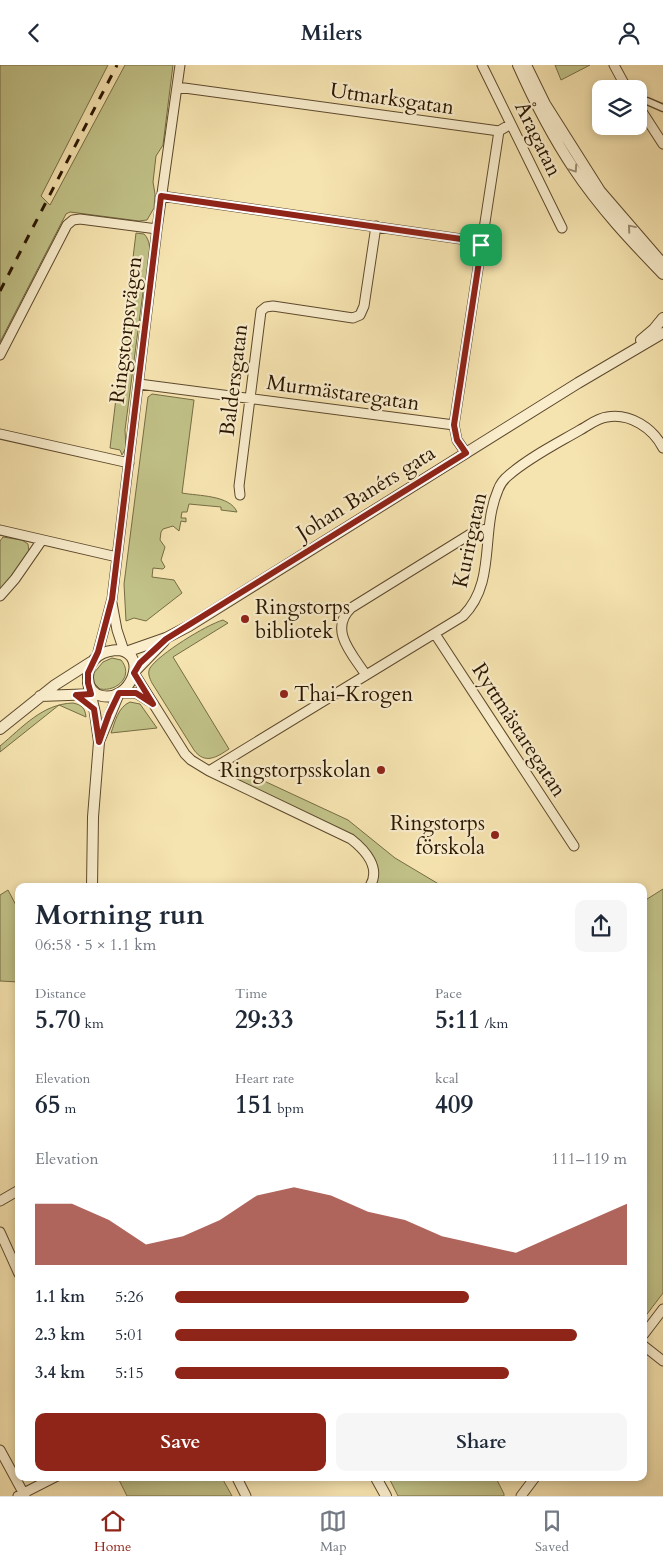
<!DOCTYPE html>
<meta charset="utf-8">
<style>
body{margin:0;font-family:Cardo,serif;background:#f6f6f7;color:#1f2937;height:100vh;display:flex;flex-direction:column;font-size:19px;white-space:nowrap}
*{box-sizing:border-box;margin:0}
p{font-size:16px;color:#747a83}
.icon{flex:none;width:28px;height:28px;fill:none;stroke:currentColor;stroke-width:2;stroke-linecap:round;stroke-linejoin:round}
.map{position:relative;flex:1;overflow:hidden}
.sheet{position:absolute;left:15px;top:818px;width:632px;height:598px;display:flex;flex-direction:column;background:#fff;border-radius:10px;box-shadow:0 2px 8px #0003}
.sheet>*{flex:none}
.fabs{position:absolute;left:592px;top:15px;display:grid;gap:10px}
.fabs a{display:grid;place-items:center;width:55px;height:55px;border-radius:10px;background:#fff;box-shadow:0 2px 8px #0003;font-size:25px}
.pin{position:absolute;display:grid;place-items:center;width:42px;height:42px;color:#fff;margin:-21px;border-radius:10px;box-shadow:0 2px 8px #0006}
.round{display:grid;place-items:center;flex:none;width:52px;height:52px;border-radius:10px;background:#f6f6f7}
.head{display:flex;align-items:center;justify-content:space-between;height:85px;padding:0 20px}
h1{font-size:28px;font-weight:800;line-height:38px}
.metrics{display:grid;grid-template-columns:repeat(3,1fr);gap:8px;height:85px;padding:5px 20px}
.metrics div{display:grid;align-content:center}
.metrics b{font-size:25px;font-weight:800}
.metrics small{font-size:14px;font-weight:400}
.metrics p{font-size:14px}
.chart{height:140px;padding:10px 20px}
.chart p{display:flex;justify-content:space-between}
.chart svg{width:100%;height:90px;margin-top:5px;fill:#8f2418;opacity:.7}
.action{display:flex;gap:10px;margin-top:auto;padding:10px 20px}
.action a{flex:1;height:58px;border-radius:10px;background:#8f2418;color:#fff;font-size:20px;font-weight:800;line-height:58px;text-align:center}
.action a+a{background:#f6f6f7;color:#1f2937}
ul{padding:0 20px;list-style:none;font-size:16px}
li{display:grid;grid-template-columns:80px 60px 1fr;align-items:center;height:38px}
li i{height:12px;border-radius:6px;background:#8f2418}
header{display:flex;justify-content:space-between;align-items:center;height:65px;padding:0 20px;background:#fff;font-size:22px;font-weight:800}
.tab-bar{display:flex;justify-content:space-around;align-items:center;height:70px;border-top:1px solid #e0e1e3;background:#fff;font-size:14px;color:#747a83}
.tab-bar a{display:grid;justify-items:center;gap:2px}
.tab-bar .on{color:#8f2418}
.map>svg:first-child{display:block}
.green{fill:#c1c288;stroke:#766c44}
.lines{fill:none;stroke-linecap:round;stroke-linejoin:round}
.pedestrian-casing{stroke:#5d492d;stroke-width:9}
.minor-casing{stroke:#5d492d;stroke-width:11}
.tertiary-casing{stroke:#5d492d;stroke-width:12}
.pedestrian{stroke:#f9edcc;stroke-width:6}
.minor{stroke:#f9edcc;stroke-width:9}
.tertiary{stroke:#f9edcc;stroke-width:10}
.rail{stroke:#2a1501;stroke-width:3;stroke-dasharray:9 9;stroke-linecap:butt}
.oneway{stroke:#9c8c71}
.route-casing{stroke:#fff;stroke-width:10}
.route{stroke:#8f2418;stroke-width:6}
.poi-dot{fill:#8f2418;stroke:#f9edcc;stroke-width:2}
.labels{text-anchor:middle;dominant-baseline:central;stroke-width:4.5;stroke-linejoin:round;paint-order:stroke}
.street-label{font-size:21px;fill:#2a1501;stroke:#f9edcc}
.poi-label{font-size:21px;fill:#2a1501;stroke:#f9edcc;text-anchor:start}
</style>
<header><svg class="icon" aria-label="back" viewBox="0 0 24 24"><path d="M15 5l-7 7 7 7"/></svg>Milers<svg class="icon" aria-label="person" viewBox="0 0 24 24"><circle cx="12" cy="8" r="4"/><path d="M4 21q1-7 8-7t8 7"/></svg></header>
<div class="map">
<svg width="663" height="1431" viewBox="0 0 663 1431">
<rect width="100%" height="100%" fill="#f6e4b0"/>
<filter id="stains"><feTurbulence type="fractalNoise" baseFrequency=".004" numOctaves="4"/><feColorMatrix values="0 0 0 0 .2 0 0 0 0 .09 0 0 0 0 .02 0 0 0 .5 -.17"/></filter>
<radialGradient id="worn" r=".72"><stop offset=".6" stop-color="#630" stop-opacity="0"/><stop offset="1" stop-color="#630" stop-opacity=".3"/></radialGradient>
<path class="green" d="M0 0H108L41 131 50 140 125 0H173L163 80 156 91 153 117 155 129 154 143 147 155 139 156 70 147 66 149 0 277Z
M555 0H590L561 15Z
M136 168 144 169C156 180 147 213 143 227L125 365 126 383 122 390 120 385 110 383Z
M152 329 194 335 182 428C198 431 230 430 237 447L221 445V442L189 439 187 447H182L181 453H186V457L181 456 179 466 173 461 163 464 161 467 160 475 165 482 161 495 165 502 163 504 153 503 152 512 174 515 182 528 146 556 134 553 126 556 124 519 148 332Z
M3 472 22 475 28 479 29 487 0 526V476Z
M223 555 228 558 173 592 229 684C217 692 205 700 194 685L152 618C150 614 147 608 150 603 159 589 206 560 223 555Z
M112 593 121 595C134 610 118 627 100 624L94 618 93 609 103 597Z
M130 637 140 639 157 663 111 668C115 657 118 642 130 637Z
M73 638C82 640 85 643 86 652L59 640 0 687V681C23 662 42 639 73 638Z
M245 701 249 709 348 755 395 793 442 821H374L376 816 360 779 237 717 234 711 237 705Z
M663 824V1228L644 1253V836Z
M8 825 19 846V917L0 916V830Z
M117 1411H221L232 1431H127Z
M388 1411H495L504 1429V1431H398Z"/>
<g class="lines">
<defs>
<path id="pedestrian" d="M644 37 647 36 663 43"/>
<path id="minor" d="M482 0 562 163
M614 0 627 24
M177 22 499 66 511 59
M639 42 663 79
M161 131 482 177
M0 290 67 160 73 155 80 154 157 164
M139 319 454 360
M0 369 129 398
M466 388 457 375 454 360 499 66
M240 430 239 421 261 246 266 242 273 241 353 253 360 250 364 241 376 161
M0 465 117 492
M0 531 15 514 42 475
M112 538 117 565 124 586
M435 569 574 781
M97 591 112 534 157 164 180 0
M134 608 185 689 191 695 209 706 351 774C365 785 381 803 370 821
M366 610C353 590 328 565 351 543L472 468 489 463
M121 628H136L149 636
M209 706 463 551C497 517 480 467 498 425 500 419 504 414 509 410 530 392 556 379 580 365 588 361 597 353 607 352 630 348 653 363 663 383
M0 1136 19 1125
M0 1167 19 1209
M644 1269 663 1244
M644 1281 663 1296
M0 1385 25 1431
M236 1411 246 1431
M18 1431 57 1411
M521 1431 536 1411"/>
<path id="tertiary" d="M518 0C534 36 552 71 574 104 600 143 631 176 663 209
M526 0 545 39 600 126 663 199
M641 275 654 264 663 253
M120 585C149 591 130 637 102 631 83 627 85 600 98 591 105 586 113 585 120 585Z
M126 587 166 573 189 561 578 318 663 268
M135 606 164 576
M88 618 95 648 99 677 93 752 92 821
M40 631 96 629
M0 664 55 620 91 597
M100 674 119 628
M375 1411 386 1431"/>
</defs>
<use href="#pedestrian" class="pedestrian-casing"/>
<use href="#minor" class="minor-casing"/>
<use href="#tertiary" class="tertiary-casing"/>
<use href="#pedestrian" class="pedestrian"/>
<use href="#minor" class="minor"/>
<use href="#tertiary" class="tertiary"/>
<path class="rail" d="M0 226 117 0"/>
</g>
<defs><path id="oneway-chevron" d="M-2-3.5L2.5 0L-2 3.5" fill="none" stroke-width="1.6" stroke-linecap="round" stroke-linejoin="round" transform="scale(1.25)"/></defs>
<g class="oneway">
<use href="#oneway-chevron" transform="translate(574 104) rotate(56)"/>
<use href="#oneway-chevron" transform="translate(631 163) rotate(-130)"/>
</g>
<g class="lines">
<defs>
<path id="route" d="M161 131 482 177 454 360 457 375 466 388 166 574 140 598 134 608 153 639 136 628H119L109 649 99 677 94 644 76 630 91 629 88 618V608L98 587 112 534Z"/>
</defs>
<use href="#route" class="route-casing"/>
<use href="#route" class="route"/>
</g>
<g class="poi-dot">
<circle cx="245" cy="554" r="5"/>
<circle cx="284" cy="629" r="5"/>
<circle cx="381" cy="705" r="5"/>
<circle cx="495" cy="770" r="5"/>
</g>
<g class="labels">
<g class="street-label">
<text transform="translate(392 34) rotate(8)">Utmarksgatan</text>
<text transform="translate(538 74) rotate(64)">Åragatan</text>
<text transform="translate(126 265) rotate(-83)">Ringstorpsvägen</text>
<text transform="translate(234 315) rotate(-83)">Baldersgatan</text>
<text transform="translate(343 328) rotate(8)">Murmästaregatan</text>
<text transform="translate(366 428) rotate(-32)">Johan Banérs gata</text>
<text transform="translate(470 475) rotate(-78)">Kurirgatan</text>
<text transform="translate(519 665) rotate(57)">Ryttmästaregatan</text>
</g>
<g class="poi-label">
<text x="255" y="542">Ringstorps<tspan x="255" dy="24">bibliotek</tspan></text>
<text x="294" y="629">Thai-Krogen</text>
<text x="371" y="705" text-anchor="end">Ringstorpsskolan</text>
<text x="485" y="758" text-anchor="end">Ringstorps<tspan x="485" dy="24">förskola</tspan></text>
</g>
</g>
<rect width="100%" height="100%" filter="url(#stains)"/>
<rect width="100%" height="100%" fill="url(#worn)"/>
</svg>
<div class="fabs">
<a><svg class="icon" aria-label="layers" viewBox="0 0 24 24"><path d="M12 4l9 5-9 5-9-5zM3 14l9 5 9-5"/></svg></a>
</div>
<div class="pin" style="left:481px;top:180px;background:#1e9e55"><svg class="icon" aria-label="arrive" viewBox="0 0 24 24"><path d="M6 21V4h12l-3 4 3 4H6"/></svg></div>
<section class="sheet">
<div class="head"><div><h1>Morning run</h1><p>06:58 · 5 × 1.1 km</p></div><a class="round"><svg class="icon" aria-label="share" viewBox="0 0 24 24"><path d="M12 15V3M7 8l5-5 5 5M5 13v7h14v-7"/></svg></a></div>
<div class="metrics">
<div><p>Distance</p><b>5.70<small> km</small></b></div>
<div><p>Time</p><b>29:33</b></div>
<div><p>Pace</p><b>5:11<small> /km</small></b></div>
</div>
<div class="metrics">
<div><p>Elevation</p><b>65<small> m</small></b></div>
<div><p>Heart rate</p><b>151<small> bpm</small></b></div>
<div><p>kcal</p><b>409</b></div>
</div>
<div class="chart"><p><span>Elevation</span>111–119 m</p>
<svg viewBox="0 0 160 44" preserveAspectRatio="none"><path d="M0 44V14L10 14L20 22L30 34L40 30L50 22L60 10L70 6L80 10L90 18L100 22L110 30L120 34L130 38L140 30L150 22L160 14V44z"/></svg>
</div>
<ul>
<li><b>1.1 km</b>5:26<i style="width:65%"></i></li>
<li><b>2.3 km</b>5:01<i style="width:89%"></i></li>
<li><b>3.4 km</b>5:15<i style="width:74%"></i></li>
</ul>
<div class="action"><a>Save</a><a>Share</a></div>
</section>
</div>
<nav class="tab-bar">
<a class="on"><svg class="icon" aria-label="home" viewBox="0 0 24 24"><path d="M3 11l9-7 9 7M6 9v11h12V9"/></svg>Home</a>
<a><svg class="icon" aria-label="map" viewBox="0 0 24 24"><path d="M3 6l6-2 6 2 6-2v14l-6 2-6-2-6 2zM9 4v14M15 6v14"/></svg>Map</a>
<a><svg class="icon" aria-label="saved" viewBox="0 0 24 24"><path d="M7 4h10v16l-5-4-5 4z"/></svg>Saved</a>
</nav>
